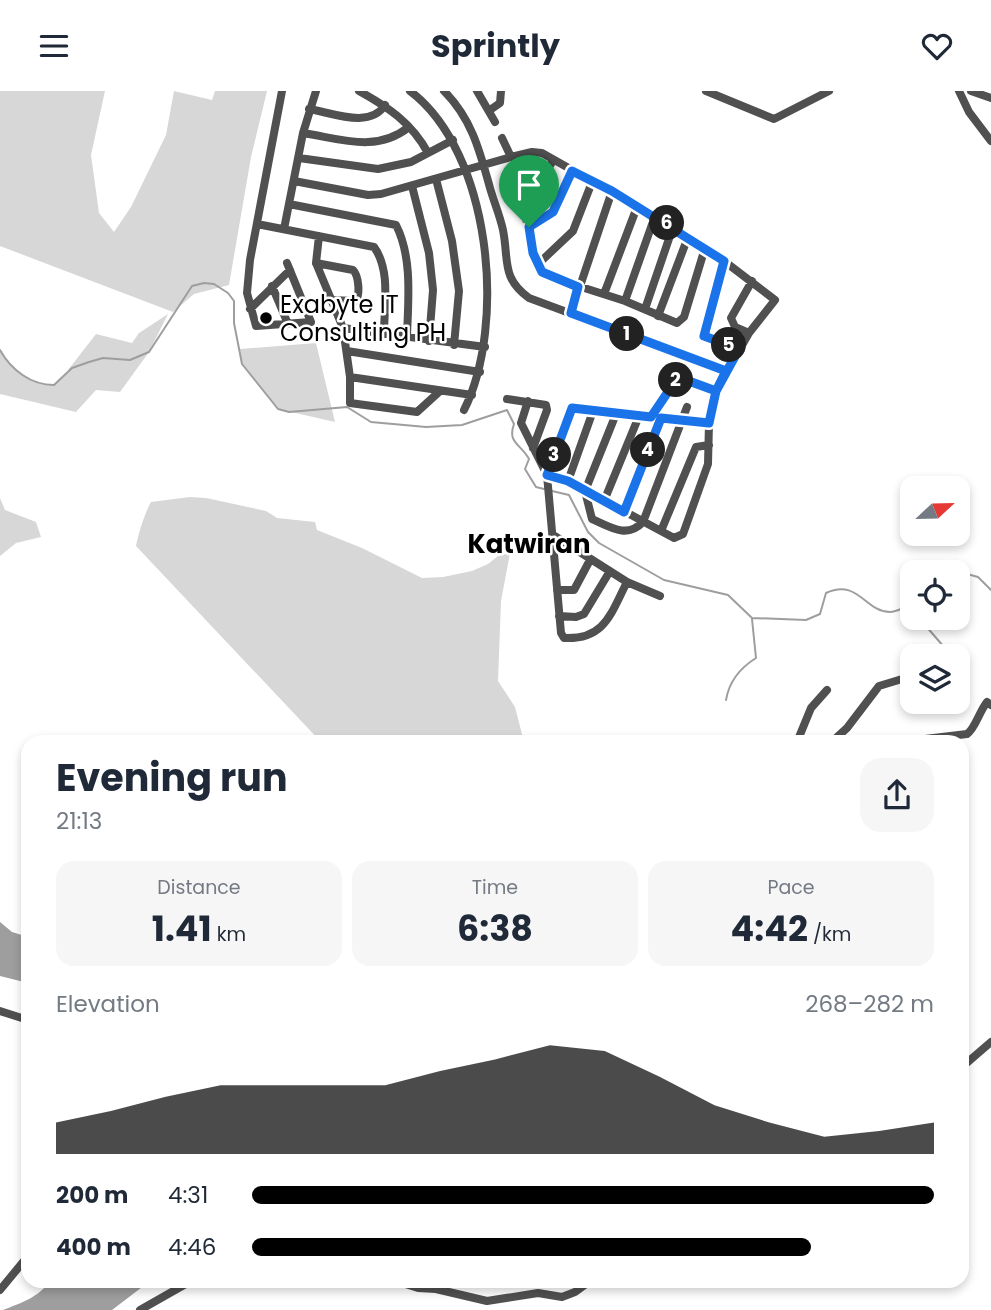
<!DOCTYPE html>
<meta charset="utf-8">
<style>
body{margin:0;font-family:Poppins,sans-serif;background:#f6f6f7;color:#1f2937;height:100vh;display:flex;flex-direction:column;font-size:26px;white-space:nowrap}
*{box-sizing:border-box;margin:0}
p{font-size:23px;color:#747a83}
.icon{flex:none;width:38px;height:38px;fill:none;stroke:currentColor;stroke-width:2;stroke-linecap:round;stroke-linejoin:round}
.map{position:relative;flex:1;overflow:hidden}
.sheet{position:absolute;left:21px;top:644px;width:948px;height:553px;display:flex;flex-direction:column;background:#fff;border-radius:21px;box-shadow:0 4px 10px #0003}
.sheet>*{flex:none}
.needle{width:46px;rotate:68deg}
.fabs{position:absolute;left:900px;top:385px;display:grid;gap:14px}
.fabs a{display:grid;place-items:center;width:70px;height:70px;border-radius:14px;background:#fff;box-shadow:0 4px 10px #0003;font-size:35px}
.pin{position:absolute;display:grid;place-items:center;width:60px;height:60px;color:#fff;margin:-72px -30px;border-radius:50% 50% 50% 0;rotate:-45deg;box-shadow:0 0 7px #0007}
.pin .icon{rotate:45deg}
.km{position:absolute;width:35px;height:35px;margin:-18px;border-radius:50%;background:#222;color:#fff;font-size:19px;line-height:35px;text-align:center}
.round{display:grid;place-items:center;flex:none;width:74px;height:74px;border-radius:21px;background:#f6f6f7}
.head{display:flex;align-items:center;justify-content:space-between;height:119px;padding:0 35px}
h1{font-size:38px;font-weight:700;line-height:52px}
.metrics{display:grid;grid-template-columns:repeat(3,1fr);gap:10px;height:119px;padding:7px 35px}
.metrics div{display:grid;align-content:center;border-radius:18px;background:#f6f6f7;text-align:center}
.metrics b{font-size:35px;font-weight:700}
.metrics small{font-size:19px;font-weight:400}
.metrics p{font-size:19px}
.chart{height:196px;padding:14px 35px}
.chart p{display:flex;justify-content:space-between}
.chart svg{width:100%;height:126px;margin-top:7px;fill:#000;opacity:.7}
ul{padding:0 35px;list-style:none;font-size:23px}
li{display:grid;grid-template-columns:112px 84px 1fr;align-items:center;height:52px}
li i{height:18px;border-radius:9px;background:#000}
header{display:flex;justify-content:space-between;align-items:center;height:91px;padding:0 35px;background:#fff;font-size:32px;font-weight:700}
.map>svg:first-child{display:block}
.green{fill:#d7d7d7}
.water{fill:#9e9e9e}
.lines{fill:none;stroke-linecap:round;stroke-linejoin:round}
.stream{stroke:#9e9e9e;stroke-width:2}
.minor{stroke:#505050;stroke-width:8}
.route-casing{stroke:#fff;stroke-width:14}
.route{stroke:#1a73e8;stroke-width:9}
.poi-dot{fill:#000;stroke:#fff;stroke-width:2.5}
.labels{text-anchor:middle;dominant-baseline:central;stroke-width:5;stroke-linejoin:round;paint-order:stroke}
.poi-label{font-size:24px;fill:#000;stroke:#fff;text-anchor:start}
.neighbourhood-label{font-size:26px;font-weight:bold;fill:#000;stroke:#fff}
</style>
<header><svg class="icon" aria-label="menu" viewBox="0 0 24 24"><path d="M4 6h16M4 12h16M4 18h16"/></svg>Sprintly<svg class="icon" aria-label="heart" viewBox="0 0 24 24"><path d="M12 20l-8-8c-3-5 5-10 8-4 3-6 11-1 8 4z"/></svg></header>
<div class="map">
<svg width="991" height="1219" viewBox="0 0 991 1219">
<rect width="100%" height="100%" fill="#fff"/>
<path class="green" d="M0 0H105L91 64 99 122 114 141 131 116 166 44 174 0 212 9 215 0H267L251 66 229 194 194 203 173 221 0 155Z
M168 223 149 261 120 301 96 299 76 321 0 303V259C11 279 31 294 54 294L71 279H68L96 243 132 252 139 242Z
M316 252 335 331 278 318 242 273 240 258Z
M190 406 206 407 266 420 277 427 315 431 317 439 362 457 422 487 443 486 472 480 488 473 498 465 510 462 501 510 498 590 515 616 524 651H321L136 455C138 444 145 421 151 411Z
M0 407 5 419 36 431 41 446 16 452 0 465Z"/>
<path class="water" d="M0 831 12 841 28 846V892L0 885Z
M50 1190H150L112 1219H3C21 1212 39 1206 50 1190Z"/>
<g class="lines">
<path class="stream" d="M0 259C11 279 31 294 54 294L72 277 89 271 103 267 130 269 149 261 192 195 204 192 214 193 228 202 234 210V232L242 273 278 318 289 321 347 316 371 331 426 336 462 334 507 319 514 333C507 352 521 353 529 368L525 378 536 396 544 398
M552 400 569 404 588 441 599 452 664 489 728 504 752 527 806 529 820 523 826 502C858 487 865 521 890 521 896 521 906 516 912 513
M957 498 960 488 967 483 978 486 991 499
M919 527 944 556 956 565
M957 566 963 570
M726 609C729 591 740 577 756 567L752 528"/>
<path class="minor" d="M282 0 250 169 247 202 256 235 311 231 287 172
M359 0C388 16 412 32 428 62
M410 0C491 61 507 233 464 319
M444 0C472 28 480 61 490 97 494 111 500 125 503 139 509 169 501 187 529 207L726 280
M477 0 495 31
M706 0 774 28 829 0
M959 0 969 21 991 50
M971 0 991 7
M309 18C333 22 370 38 385 14
M490 19 500 12 501 0
M303 42C342 48 376 62 409 36
M502 47 511 66
M299 67 378 78 411 71 453 49
M553 70 544 83 523 92 520 97 533 162 542 181 550 186 625 210 677 232 684 226 705 157
M436 88 452 150 459 200 454 254
M294 90 368 104 381 103 511 66 532 61 542 62 673 136 724 170 775 209 749 242 716 300 709 332 708 373 683 443 674 447 568 390 547 384
M412 95 429 162 433 199 429 250
M289 113 396 134C413 167 408 211 407 246
M257 133 374 156C391 179 384 216 384 243
M529 136 553 121 572 80
M284 138 303 42 316 0
M319 145 316 172 343 237 350 286V312L417 321 440 300
M724 170 704 245 739 258
M316 172 353 179C359 185 360 203 356 210L330 209
M537 174 573 140 592 91
M272 195 288 233
M604 203 637 116
M625 210 655 125
M250 218 290 179
M645 218 673 136
M571 222 612 100
M658 225 688 146
M343 237 485 256
M749 242 735 236 731 227 752 190
M347 260 480 281
M350 286 472 304
M507 308 546 314 547 319 533 357
M528 310 521 332 547 384 561 542 564 547C605 549 611 522 627 491
M616 323 585 400 592 428C610 436 627 448 643 431L687 316
M651 326 678 286 716 300
M547 384 572 317 709 332
M568 390 593 320
M604 410 639 325
M624 421 661 327
M661 440 696 356 709 354
M553 444 627 491 660 505
M557 499H574L590 469
M559 525 576 526 584 523 610 480
M797 651 811 617 827 599
M826 651 835 648 847 637 879 595 912 585
M900 651 967 643C975 638 979 621 987 611L991 614
M0 920 28 929
M962 976 991 951
M396 1190 418 1197 436 1198 487 1210 538 1202 562 1206 575 1201 590 1190
M0 1199 28 1165
M140 1219 191 1190"/>
</g>
<g class="lines">
<defs>
<path id="route" d="M529 136 533 162 542 181 578 196 571 222 726 280 716 300 678 286 651 326 572 317 547 384 568 390 624 421 661 327 709 332 716 300 739 258 704 245 724 170 612 100 572 80 553 121 529 136"/>
</defs>
<use href="#route" class="route-casing"/>
<use href="#route" class="route"/>
</g>
<circle class="poi-dot" cx="266" cy="227" r="7"/>
<g class="labels">
<g class="poi-label">
<text x="280" y="213">Exabyte IT<tspan x="280" dy="28">Consulting PH</tspan></text>
</g>
<g class="neighbourhood-label">
<text x="529" y="453">Katwiran</text>
</g>
</g>
</svg>
<div class="fabs">
<a><svg class="needle" viewBox="-14 -14 28 28"><path d="M0-13l5 13h-10z" fill="#e53935"/><path d="M0 13l5-13h-10z" fill="#747a83"/></svg></a>
<a><svg class="icon" aria-label="locate" viewBox="0 0 24 24"><circle cx="12" cy="12" r="6"/><path d="M12 2v4M12 18v4M2 12h4M18 12h4"/></svg></a>
<a><svg class="icon" aria-label="layers" viewBox="0 0 24 24"><path d="M12 4l9 5-9 5-9-5zM3 14l9 5 9-5"/></svg></a>
</div>
<div class="pin" style="left:529px;top:136px;background:#1e9e55"><svg class="icon" aria-label="arrive" viewBox="0 0 24 24"><path d="M6 21V4h12l-3 4 3 4H6"/></svg></div>
<b class="km" style="left:627px;top:243px">1</b>
<b class="km" style="left:676px;top:289px">2</b>
<b class="km" style="left:554px;top:364px">3</b>
<b class="km" style="left:648px;top:359px">4</b>
<b class="km" style="left:729px;top:254px">5</b>
<b class="km" style="left:667px;top:132px">6</b>
<section class="sheet">
<div class="head"><div><h1>Evening run</h1><p>21:13</p></div><a class="round"><svg class="icon" aria-label="share" viewBox="0 0 24 24"><path d="M12 15V3M7 8l5-5 5 5M5 13v7h14v-7"/></svg></a></div>
<div class="metrics">
<div><p>Distance</p><b>1.41<small> km</small></b></div>
<div><p>Time</p><b>6:38</b></div>
<div><p>Pace</p><b>4:42<small> /km</small></b></div>
</div>
<div class="chart"><p><span>Elevation</span>268–282 m</p>
<svg viewBox="0 0 160 44" preserveAspectRatio="none"><path d="M0 44V33L10 29L20 24L30 20L40 20L50 20L60 20L70 15L80 11L90 6L100 8L110 17L120 27L130 33L140 38L150 36L160 33V44z"/></svg>
</div>
<ul>
<li><b>200 m</b>4:31<i style="width:100%"></i></li>
<li><b>400 m</b>4:46<i style="width:82%"></i></li>
</ul>
</section>
</div>
